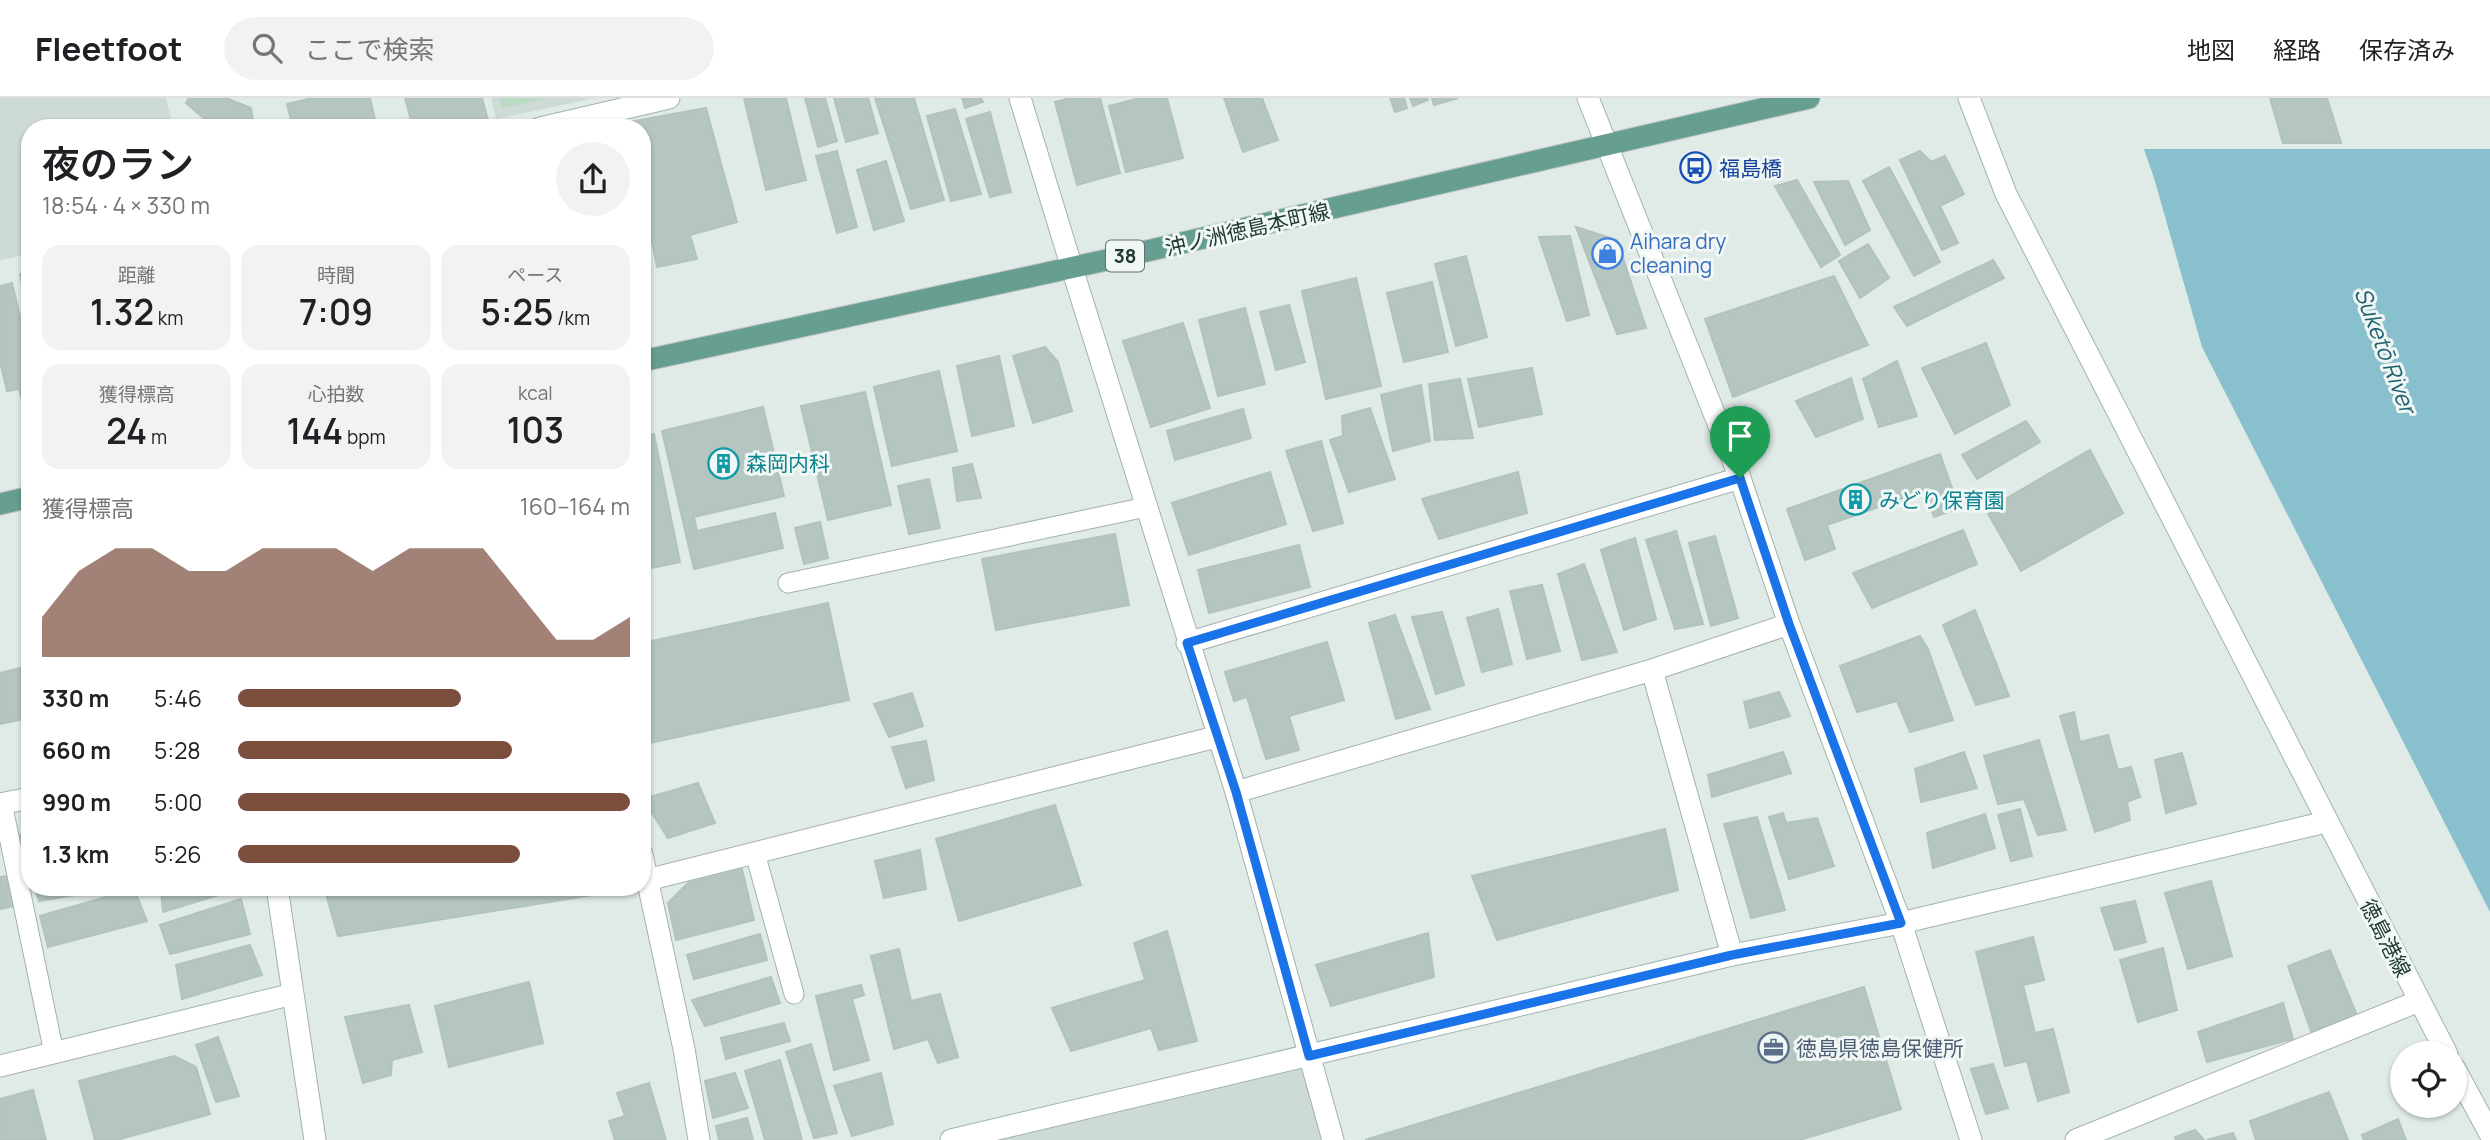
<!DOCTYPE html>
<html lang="ja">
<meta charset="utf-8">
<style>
body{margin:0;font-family:Manrope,"Noto Sans JP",sans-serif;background:#f2f2f2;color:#202124;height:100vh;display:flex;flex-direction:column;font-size:26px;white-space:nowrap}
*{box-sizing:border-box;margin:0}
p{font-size:23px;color:#757577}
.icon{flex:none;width:38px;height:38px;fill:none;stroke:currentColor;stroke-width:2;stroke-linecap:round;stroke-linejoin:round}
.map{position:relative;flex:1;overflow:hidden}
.sheet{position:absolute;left:21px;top:21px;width:630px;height:777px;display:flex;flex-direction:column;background:#fff;border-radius:28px;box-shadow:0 2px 5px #0004}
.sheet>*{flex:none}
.controls{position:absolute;left:2390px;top:943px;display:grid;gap:14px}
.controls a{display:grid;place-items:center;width:77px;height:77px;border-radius:50%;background:#fff;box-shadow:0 2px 5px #0004;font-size:35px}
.pin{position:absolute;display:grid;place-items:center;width:60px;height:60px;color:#fff;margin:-72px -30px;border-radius:50% 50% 50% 0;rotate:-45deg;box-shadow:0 0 7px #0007}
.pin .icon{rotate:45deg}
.round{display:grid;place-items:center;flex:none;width:74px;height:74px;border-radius:37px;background:#f2f2f2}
.head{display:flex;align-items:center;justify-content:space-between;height:119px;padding:0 21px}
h1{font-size:38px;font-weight:600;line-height:52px}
.metrics{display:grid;grid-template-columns:repeat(3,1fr);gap:10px;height:119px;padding:7px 21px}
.metrics div{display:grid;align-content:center;border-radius:18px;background:#f2f2f2;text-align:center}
.metrics b{font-size:35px;font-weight:600}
.metrics small{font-size:19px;font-weight:400}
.metrics p{font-size:19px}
.chart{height:196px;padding:14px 21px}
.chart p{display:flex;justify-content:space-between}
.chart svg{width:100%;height:126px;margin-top:7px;fill:#7c4e3d;opacity:.7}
ul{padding:0 21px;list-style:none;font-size:23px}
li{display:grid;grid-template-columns:112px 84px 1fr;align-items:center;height:52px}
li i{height:18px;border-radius:9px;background:#7c4e3d}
header{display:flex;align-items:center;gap:42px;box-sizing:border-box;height:98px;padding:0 35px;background:#fff;border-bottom:2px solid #e0e0e0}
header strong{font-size:33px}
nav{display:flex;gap:38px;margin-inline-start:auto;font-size:24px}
.search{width:490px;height:63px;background:#f2f2f2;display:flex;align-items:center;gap:18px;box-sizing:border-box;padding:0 24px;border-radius:38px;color:#757577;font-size:26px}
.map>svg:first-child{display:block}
.built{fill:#cedad5}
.green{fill:#b9dbc4}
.water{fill:#89c0ce}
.pier{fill:#e0eae6}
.building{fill:#b5c5bf;stroke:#b2c3bd;stroke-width:2}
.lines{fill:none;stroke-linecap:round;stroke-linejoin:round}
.lane-casing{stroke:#a3b2ad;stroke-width:21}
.street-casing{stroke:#a3b2ad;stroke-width:23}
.secondary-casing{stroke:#9fb5ae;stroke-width:23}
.primary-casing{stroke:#bcc4c2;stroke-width:23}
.lane{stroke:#fff;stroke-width:19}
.street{stroke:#fff;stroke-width:21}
.secondary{stroke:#fff;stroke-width:21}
.primary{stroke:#669e92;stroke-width:21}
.route-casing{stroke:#fff;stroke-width:14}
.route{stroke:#1a73e8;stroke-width:9}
.labels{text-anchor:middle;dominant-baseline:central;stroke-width:6;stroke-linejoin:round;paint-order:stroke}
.shield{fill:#f0f7f4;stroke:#5f736e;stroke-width:2}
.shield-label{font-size:19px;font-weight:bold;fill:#213a34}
.transit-label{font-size:21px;fill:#164399;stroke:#f0f7f4;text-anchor:start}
.street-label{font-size:21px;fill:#213a34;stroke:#f0f7f4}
.shop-label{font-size:21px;fill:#366cbe;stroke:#f0f7f4;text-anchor:start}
.culture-label{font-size:21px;fill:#0d838f;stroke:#f0f7f4;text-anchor:start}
.service-label{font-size:21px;fill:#4e5e75;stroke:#f0f7f4;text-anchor:start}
.water-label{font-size:23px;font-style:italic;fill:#1e6173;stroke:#f0f7f4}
</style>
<header>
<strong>Fleetfoot</strong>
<div class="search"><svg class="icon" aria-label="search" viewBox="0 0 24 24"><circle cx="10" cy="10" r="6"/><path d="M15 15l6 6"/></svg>ここで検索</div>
<nav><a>地図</a><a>経路</a><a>保存済み</a></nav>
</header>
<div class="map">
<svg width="2490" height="1042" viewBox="0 0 2490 1042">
<rect width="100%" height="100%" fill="#e0eae6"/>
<path class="built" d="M0 0H166L173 30H30V156L0 162Z
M491 0H595L496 21Z
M1308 956 1333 1042H951Z"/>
<path class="green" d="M500 0H546L502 10Z"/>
<path class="water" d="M2126 0 2490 51V814L2202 249 2154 80Z"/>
<path class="pier" d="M2124 0H2475L2490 41V51H2140Z"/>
<path class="building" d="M189 0H226L251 10 254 30H215L186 5Z
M312 0H370L377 30H293L287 6Z
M405 0H482L490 30H413Z
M744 0H786L806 82 766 92Z
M805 0H825L837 43 818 49Z
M834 0H868L878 35 846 44Z
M875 0H914L944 102 911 111Z
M962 0H981L983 4 965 10Z
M1071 0H1100L1120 75 1077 87 1055 4Z
M1140 0H1167L1183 60 1126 74 1109 8Z
M1224 0H1262L1278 42 1243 54Z
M1390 0H1404L1407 10 1395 14Z
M1410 0H1427L1428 2 1413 8Z
M1432 0H1458L1434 7Z
M2270 0H2327L2341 45H2283Z
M706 10 737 124 690 137 697 161 657 169 642 92V30H630L629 24Z
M955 11 981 96 951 103 927 18Z
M990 14 1011 94 990 99 966 21Z
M837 53 857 129 837 135 816 58Z
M1920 53 1931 64 1945 58 1964 96 1940 108 1958 145 1942 152 1900 62Z
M886 63 904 123 874 132 857 72Z
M1889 69 1940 164 1914 178 1863 83Z
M1797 82 1840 157 1821 169 1775 88Z
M1848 83 1870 132 1845 147 1814 84Z
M1576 129 1617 142 1646 230 1617 236Z
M1570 138 1589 217 1567 223 1539 139Z
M1868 146 1889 180 1860 200 1839 163Z
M1466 158 1487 239 1456 248 1435 166Z
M1993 162 2004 180 1907 228 1894 209Z
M30 174V223L20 176Z
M1834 178 1868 247 1733 299 1705 221Z
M1356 180 1381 288 1326 301 1302 193Z
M1432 184 1448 254 1404 264 1387 195Z
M12 185 30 260V305L23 306 19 291 7 293 0 263V188Z
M1289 207 1305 264 1276 272 1260 214Z
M1245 210 1265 286 1218 298 1199 222Z
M1183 225 1210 310 1151 329 1123 243Z
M1986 245 2010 307 1955 336 1922 270Z
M1045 249 1058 264 1072 313 1033 325 1013 258Z
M999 258 1014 328 972 338 957 268Z
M1897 263 1917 318 1879 329 1863 281Z
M1532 270 1542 316 1479 329 1468 281Z
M939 273 957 353 892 368 874 289Z
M1851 280 1863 321 1816 339 1796 303Z
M1460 281 1473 340 1435 342 1429 286Z
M1421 287 1430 343 1393 353 1381 297Z
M865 294 891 407 828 422 801 308Z
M763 309 784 398 694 419 697 433 775 415 783 450 694 471 662 333Z
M1370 310 1395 381 1349 394 1330 342 1343 338 1342 318Z
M1243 311 1251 340 1175 362 1167 333Z
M2026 323 2040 344 1977 381 1962 357Z
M654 336 680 464 642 472V339Z
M1321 343 1343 425 1313 433 1286 353Z
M2090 352 2123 415 2021 473 1986 412Z
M1940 356 1959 410 1934 419 1925 393 1827 427 1835 451 1805 462 1787 411Z
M972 366 981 400 957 403 953 370Z
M1270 374 1286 426 1189 457 1172 405Z
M1518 374 1527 415 1439 441 1422 401Z
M929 381 940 430 909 436 898 388Z
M820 424 828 460 804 466 795 430Z
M1963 432 1977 466 1872 510 1853 475Z
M1676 433 1703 526 1675 531 1646 442Z
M1115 436 1129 507 996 532 982 461Z
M1715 438 1738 520 1711 528 1689 445Z
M1635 440 1656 521 1624 532 1601 452Z
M1299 447 1310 489 1209 515 1198 472Z
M1584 466 1617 554 1582 562 1558 476Z
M1542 487 1560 553 1527 561 1510 493Z
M828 505 849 602 645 646 642 631V545Z
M1498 511 1512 566 1482 574 1467 520Z
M1975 512 2009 598 1976 607 1943 527Z
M1442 514 1464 587 1436 596 1412 519Z
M1395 517 1430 611 1396 621 1369 525Z
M1920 538 1928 551 1953 622 1910 634 1897 603 1857 614 1840 568Z
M1327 544 1344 602 1289 618 1299 652 1266 661 1247 599 1234 603 1225 574Z
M20 570 30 604V620L0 626V575Z
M1779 594 1790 618 1750 630 1744 604Z
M912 595 923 628 889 639 874 606Z
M2074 614 2080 644 2108 637 2118 672 2131 669 2140 699 2127 704 2130 722 2095 734 2060 618Z
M2039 642 2066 732 2038 737 2024 701 1998 706 1984 658Z
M926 643 934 682 906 690 892 649Z
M1783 654 1791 675 1712 699 1708 677Z
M1964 654 1977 690 1921 704 1915 671Z
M2182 655 2196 706 2166 715 2155 662Z
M698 685 715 725 668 740 643 701Z
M1055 707 1081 787 959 823 936 741Z
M2020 711 2032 758 2011 763 1998 717Z
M1783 715 1786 725 1817 720 1834 768 1789 781 1769 719Z
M1985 716 1995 750 1933 770 1927 735Z
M1757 719 1785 812 1751 820 1724 726Z
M1665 731 1678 792 1497 842 1472 778Z
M30 733V772L20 737Z
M920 752 926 791 884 800 875 763Z
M742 771 754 822 676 842 668 805 688 785Z
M8 778 14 808 0 811V779Z
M2211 783 2232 858 2188 871 2165 795Z
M35 789H73L75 797 39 803Z
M171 789H238V791L163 814 161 792Z
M324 789H590L593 797 338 838Z
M134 791 147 823 48 849 40 818Z
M241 801 250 836 170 856 160 827Z
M2135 803 2146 844 2115 852 2101 810Z
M1167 833 1197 943 1159 952 1151 930 1071 953 1052 910 1145 882 1134 845Z
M1428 835 1434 879 1331 908 1316 867Z
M760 836 767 862 694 881 687 857Z
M2033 839 2044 882 2023 887 2035 935 2053 931 2069 994 2038 1003 2027 963 2005 968 1976 854Z
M250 847 262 877 182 901 176 867Z
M2163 850 2177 912 2138 924 2120 862Z
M899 851 911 903 940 896 958 959 938 965 928 941 894 951 871 858Z
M2330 852 2358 920 2312 936 2288 868Z
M771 879 780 905 705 928 692 902Z
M529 884 543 945 449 969 435 908Z
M861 887 864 897 852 901 869 962 834 972 816 898Z
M1864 889 1901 1011 1800 1042H1365Z
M2283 905 2293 941 2207 964 2198 934Z
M409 907 422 954 392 962 391 977 363 985 345 919Z
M784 925 790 943 726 961 721 940Z
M218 939 239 998 216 1004 196 947Z
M811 946 837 1035 814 1040 786 954Z
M174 958 196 969 210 1016 117 1042H95L79 983Z
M780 962 802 1042H765L745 973Z
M1993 966 2008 1010 1986 1016 1971 971Z
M735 975 748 1010 713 1020 705 983Z
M881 975 893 1026 852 1038 834 988Z
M649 985 666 1042H615L609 1023 625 1018 617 995Z
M33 992 46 1042H0V1001Z
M2329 994 2348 1042H2256L2250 1023Z
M747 1020 753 1042H719L716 1028Z
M2398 1021 2406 1042H2364L2362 1037Z
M2195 1032 2204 1042H2176L2175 1039Z
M2233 1035 2236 1042H2207Z"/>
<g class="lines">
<defs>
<path id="lane" d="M788 485 1146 409
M2 705 54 955
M755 755 794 896"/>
<path id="street" d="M1588 0 1740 380 1789 526 1901 825 1971 1042
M540 30 669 0
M1072 170 1236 694 1333 1042
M1187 545 1740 380
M1652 572 1732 857
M1236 694 1652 572 1789 526
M0 706 30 700
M642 757 684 951 699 1042
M647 782 1216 639
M277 789 315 1042
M0 968 293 896
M2076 1042 2419 903"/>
<path id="secondary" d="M1020 0 1072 170
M1969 0 2006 96 2447 956
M2455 971 2490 1036
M951 1042 1732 857 1901 825 2326 724"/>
<path id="primary" d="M642 263 1134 156 1809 0
M0 406 30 399"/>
</defs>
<use href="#lane" class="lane-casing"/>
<use href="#street" class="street-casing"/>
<use href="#secondary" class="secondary-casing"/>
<use href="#primary" class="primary-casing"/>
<use href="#lane" class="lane"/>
<use href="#street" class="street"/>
<use href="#secondary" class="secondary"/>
<use href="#primary" class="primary"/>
</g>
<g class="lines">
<defs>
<path id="route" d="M1740 380 1789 526 1901 825 1732 857 1309 958 1236 694 1187 545Z"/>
</defs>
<use href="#route" class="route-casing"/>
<use href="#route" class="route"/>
</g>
<defs>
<symbol id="bus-ring" viewBox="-11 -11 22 22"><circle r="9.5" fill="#f0f7f4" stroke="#1a4fb4" stroke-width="1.5"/><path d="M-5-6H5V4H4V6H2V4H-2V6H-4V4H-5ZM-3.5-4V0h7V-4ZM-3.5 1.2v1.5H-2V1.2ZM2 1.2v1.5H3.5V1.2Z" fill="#1a4fb4"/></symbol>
<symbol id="shop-ring" viewBox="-11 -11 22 22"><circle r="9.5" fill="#f0f7f4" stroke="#3f7fe0" stroke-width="1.5"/><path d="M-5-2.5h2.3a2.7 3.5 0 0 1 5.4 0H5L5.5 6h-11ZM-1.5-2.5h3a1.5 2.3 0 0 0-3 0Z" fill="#3f7fe0"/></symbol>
<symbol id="building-ring" viewBox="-11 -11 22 22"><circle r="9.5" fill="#f0f7f4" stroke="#0f9aa8" stroke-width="1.5"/><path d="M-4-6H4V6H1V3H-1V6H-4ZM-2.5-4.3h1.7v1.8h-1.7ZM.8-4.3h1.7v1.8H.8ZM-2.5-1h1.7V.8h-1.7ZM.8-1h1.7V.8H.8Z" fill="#0f9aa8"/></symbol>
<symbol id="office-ring" viewBox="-11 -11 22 22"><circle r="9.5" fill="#f0f7f4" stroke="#5c6f8a" stroke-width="1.5"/><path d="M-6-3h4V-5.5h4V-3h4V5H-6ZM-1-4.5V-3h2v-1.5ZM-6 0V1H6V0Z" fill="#5c6f8a"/></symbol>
</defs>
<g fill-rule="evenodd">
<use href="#bus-ring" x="1678" y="52" width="35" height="35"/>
<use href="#shop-ring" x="1590" y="138" width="35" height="35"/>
<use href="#building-ring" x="706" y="348" width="35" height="35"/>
<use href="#building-ring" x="1838" y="384" width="35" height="35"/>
<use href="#office-ring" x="1756" y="932" width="35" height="35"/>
</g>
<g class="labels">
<rect class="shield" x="1106" y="142.5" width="38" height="31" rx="5"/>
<g class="shield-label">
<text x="1125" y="158">38</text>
</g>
<g class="transit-label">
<text x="1719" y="70">福島橋</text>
</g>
<g class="street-label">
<text transform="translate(1247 131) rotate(-13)">沖ノ洲徳島本町線</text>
<text transform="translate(2386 840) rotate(63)">徳島港線</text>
</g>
<g class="shop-label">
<text x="1630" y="143">Aihara dry<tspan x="1630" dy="24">cleaning</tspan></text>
</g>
<g class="culture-label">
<text x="746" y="365">森岡内科</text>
<text x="1879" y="402">みどり保育園</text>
</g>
<g class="service-label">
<text x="1796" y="950">徳島県徳島保健所</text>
</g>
<g class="water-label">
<text transform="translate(2386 252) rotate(69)">Suketō River</text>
</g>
</g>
</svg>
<div class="controls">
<a><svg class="icon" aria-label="locate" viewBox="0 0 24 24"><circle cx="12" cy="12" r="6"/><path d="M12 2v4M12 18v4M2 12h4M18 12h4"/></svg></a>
</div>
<div class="pin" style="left:1740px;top:380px;background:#1e9e55"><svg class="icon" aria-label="arrive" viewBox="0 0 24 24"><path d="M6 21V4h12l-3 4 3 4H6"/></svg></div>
<section class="sheet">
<div class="head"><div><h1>夜のラン</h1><p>18:54 · 4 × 330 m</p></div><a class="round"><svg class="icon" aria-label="share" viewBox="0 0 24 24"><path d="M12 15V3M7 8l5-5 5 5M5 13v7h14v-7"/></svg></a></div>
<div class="metrics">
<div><p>距離</p><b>1.32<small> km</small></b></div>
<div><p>時間</p><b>7:09</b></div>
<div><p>ペース</p><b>5:25<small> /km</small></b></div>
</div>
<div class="metrics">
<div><p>獲得標高</p><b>24<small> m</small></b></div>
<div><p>心拍数</p><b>144<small> bpm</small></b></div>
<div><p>kcal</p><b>103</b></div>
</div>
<div class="chart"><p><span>獲得標高</span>160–164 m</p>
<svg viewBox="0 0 160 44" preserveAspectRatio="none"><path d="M0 44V30L10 14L20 6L30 6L40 14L50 14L60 6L70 6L80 6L90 14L100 6L110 6L120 6L130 22L140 38L150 38L160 30V44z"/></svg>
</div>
<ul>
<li><b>330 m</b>5:46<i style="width:57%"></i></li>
<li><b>660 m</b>5:28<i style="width:70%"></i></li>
<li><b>990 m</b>5:00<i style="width:100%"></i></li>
<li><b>1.3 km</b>5:26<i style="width:72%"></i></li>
</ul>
</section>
</div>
